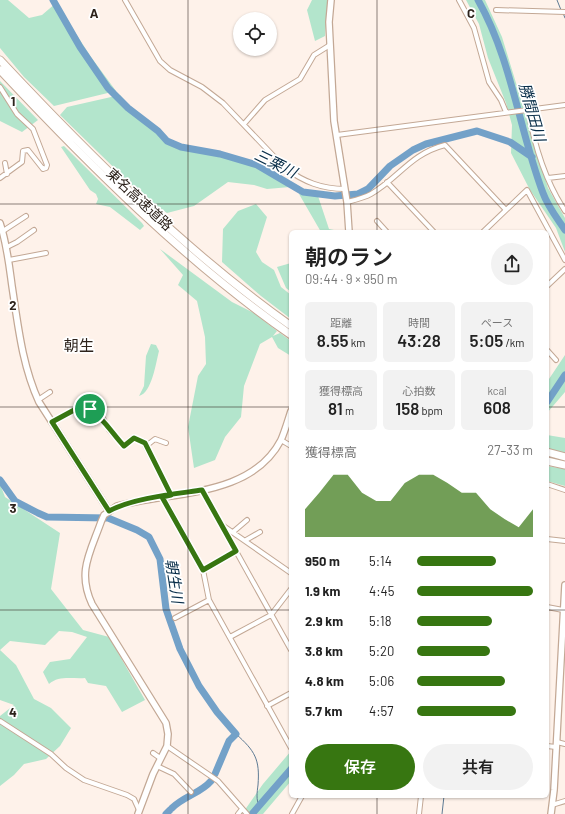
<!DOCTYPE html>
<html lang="ja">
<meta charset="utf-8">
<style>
body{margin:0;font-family:Barlow,"Noto Sans JP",sans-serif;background:#f2f2f2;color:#222;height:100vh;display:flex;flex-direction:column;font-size:15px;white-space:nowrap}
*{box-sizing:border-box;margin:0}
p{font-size:13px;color:#767676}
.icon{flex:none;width:22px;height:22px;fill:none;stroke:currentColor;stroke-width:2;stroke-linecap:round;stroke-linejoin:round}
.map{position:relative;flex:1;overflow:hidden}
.drawer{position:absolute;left:289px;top:230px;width:260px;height:568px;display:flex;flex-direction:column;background:#fff;border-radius:6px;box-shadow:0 1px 3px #0004}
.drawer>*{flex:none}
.buttons{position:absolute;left:233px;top:12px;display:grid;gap:8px}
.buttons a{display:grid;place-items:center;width:44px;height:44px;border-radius:50%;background:#fff;box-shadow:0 1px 3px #0004;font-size:20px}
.pin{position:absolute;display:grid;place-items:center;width:34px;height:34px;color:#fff;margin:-17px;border:2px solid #fff;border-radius:50%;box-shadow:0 1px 4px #0007}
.round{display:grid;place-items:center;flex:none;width:42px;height:42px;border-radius:21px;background:#f2f2f2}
.head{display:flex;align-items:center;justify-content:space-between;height:68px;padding:0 16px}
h1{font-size:22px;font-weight:600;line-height:30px}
.figures{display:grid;grid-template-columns:repeat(3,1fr);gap:6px;height:68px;padding:4px 16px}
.figures div{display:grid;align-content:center;border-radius:6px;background:#f2f2f2;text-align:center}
.figures b{font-size:17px;font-weight:600}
.figures small{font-size:11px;font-weight:400}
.figures p{font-size:11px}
.chart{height:112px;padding:8px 16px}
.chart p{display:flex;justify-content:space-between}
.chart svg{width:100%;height:72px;margin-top:4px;fill:#377611;opacity:.7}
.button{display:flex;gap:8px;margin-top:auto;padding:8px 16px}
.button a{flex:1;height:46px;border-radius:24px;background:#377611;color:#fff;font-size:16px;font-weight:600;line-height:46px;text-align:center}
.button a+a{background:#f2f2f2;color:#222}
ul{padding:0 16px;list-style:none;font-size:13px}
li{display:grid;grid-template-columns:64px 48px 1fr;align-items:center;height:30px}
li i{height:10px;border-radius:5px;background:#377611}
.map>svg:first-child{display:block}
.green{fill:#b3e5cc}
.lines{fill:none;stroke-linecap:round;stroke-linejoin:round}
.stream{stroke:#5e7b94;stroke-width:1}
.river{stroke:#73a1c8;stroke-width:7}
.street-casing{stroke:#c3a895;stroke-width:6}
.secondary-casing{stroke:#c3a895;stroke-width:8}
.highway-casing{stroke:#c3a895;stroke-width:9}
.street{stroke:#fff;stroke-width:4}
.secondary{stroke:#fff;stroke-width:5.5}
.highway{stroke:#fff;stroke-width:7}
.route-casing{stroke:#fff;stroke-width:8}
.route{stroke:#377611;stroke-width:5}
.grid{fill:none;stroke:#2d231c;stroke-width:1;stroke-opacity:0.55}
.labels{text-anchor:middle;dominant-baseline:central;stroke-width:3.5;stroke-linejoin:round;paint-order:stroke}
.street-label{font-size:14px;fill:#2d231c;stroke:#fff}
.water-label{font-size:15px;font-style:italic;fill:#082d48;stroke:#fff}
.neighbourhood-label{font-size:15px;fill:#2d231c;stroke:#fff}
.grid-label{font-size:13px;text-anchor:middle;font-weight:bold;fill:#2d231c;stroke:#fff;stroke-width:3.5;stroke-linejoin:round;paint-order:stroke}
</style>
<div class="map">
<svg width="565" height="814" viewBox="0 0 565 814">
<rect width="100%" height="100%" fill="#fef2ea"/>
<path class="green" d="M0 0H8L29 18 42 15 56 3 91 57 116 91 54 106 24 77 0 48Z
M312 0H328L325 36 315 41 307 10Z
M466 0H485L502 37 548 188 565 218V252L556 228 530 190 511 153 512 125 506 103 488 58 479 24Z
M0 81 38 120 22 132 0 121Z
M120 95 137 114 176 147 211 152 255 163 290 187 267 189 254 185 228 182 194 206 167 213 143 196 60 115 67 107Z
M64 146 142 223 144 226 140 230 110 207 96 204 98 199 96 194 90 190 61 147Z
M299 194 318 196 329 229 344 232H321Z
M256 204 267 217 256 252 262 262 274 270 281 287 291 295V319L261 296 222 262 223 229 238 211Z
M160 249 232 302 254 313 277 331 273 336 280 333 291 341V356L278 348 272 337 260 344 244 386 241 417 225 437 215 460 194 468 188 427 198 376 206 364 205 337 197 301 178 285 183 275Z
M291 263V292L286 288 277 267Z
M151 344 156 345 159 351C156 362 152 393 139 396L144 386 146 356Z
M565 355V392L547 413V382Z
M547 435 565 438V454L547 449Z
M547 466 565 469V486L547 481Z
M0 484 5 497 60 533 51 589 83 630 109 637 145 700 122 712 106 686 88 683 85 678C72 679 59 675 49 684L43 672 50 662 70 659 87 637 72 632 59 631 45 645 10 641 0 650 16 665 34 699 51 708 71 728 60 746 46 759 24 764 14 775 0 786V716L14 705 0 700Z
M291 751V781L263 814H242L263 784Z"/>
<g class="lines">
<path class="stream" d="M557 0 561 10
M563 13 565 18
M236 734C255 751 260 759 258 785 257 793 256 799 259 806
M119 794 129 798
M442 814 444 796"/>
<path class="river" d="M53 0 80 47 108 88 128 108 158 131 167 141 181 147 220 154 257 165 303 192 335 196 358 194 368 189 390 166 413 150 426 144 477 131 510 142 532 157
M478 0C512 60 519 130 543 193 548 207 557 218 565 230
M547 402 565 375
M0 480 15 501 38 513 47 517 108 518 137 530 149 537 160 559 166 609 180 649 199 686 217 712 236 734 229 741 215 774
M172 808C184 796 201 793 211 781
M166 814 170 810
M252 814 291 769"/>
<defs>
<path id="street" d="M125 0 160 61 170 70 202 87 223 103 285 168C304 182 322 189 345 189
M459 0 474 28 489 82 501 100 506 112
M496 10 565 12
M0 87 17 114 33 129 47 165 46 168 43 169 28 150 23 151 22 162 0 178
M528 109C534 144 546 182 565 211
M244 124 265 100 300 79 314 55 330 45
M337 135 565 105
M5 163 7 174
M548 178 565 176
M387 182 434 232
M347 202C355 200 364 198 371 194 399 178 410 154 445 145L506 210
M377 221 387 232
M3 231 26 216
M483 232 527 190 565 260
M7 247 17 242 34 230
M9 260 46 253
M547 286 565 269
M547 350 556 360
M38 400 50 392
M53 422 76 409 87 406 103 418 109 430 124 446 133 438 143 441 171 495
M281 440 291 446
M146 446 155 439 166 443
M547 484 565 490
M202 490 291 650
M163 497 203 570 209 600 291 748
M222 525 291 573
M233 532 247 520
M547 539 565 541
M246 540 260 532
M203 570 236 551
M547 607 563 610
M175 618 209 600
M230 637 271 615 291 589
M267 706 291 693
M0 721 51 754 66 768 84 780 127 795 134 799 139 810
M557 742 565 744
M167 746 218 781 247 814
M547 746 556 747
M153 753 160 758
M157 766 174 774 191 792
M552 805 565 801
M238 814 242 809
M292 814 302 796
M419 814 421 796"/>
<path id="secondary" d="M331 0 329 22 334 121 347 202 349 232
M0 223C7 244 9 264 12 286 18 325 22 365 39 402L109 511
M138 814 153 774 167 746 168 734 166 723 92 604C77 572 90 553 101 522L104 515 117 506C171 491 251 498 281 440 285 431 288 420 291 411
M551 814 554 790 565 585"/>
<path id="highway" d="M0 60C89 155 184 250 291 326
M0 70C88 164 185 261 291 335
M547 452 565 457
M547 461 565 465"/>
</defs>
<use href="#street" class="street-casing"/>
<use href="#secondary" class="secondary-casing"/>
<use href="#highway" class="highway-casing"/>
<use href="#street" class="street"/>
<use href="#secondary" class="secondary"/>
<use href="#highway" class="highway"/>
</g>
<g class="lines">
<defs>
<path id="route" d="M90 409 87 406 76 409 52 422 109 511C133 498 175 494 202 490L236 551 203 570 162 497 171 495 145 443 134 438 124 446C112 433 104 419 90 409"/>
</defs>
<use href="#route" class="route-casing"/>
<use href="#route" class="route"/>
</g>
<path class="grid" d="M188 0V814M377 0V232M0 204H565M0 407H291M547 407H565M0 610H291M547 610H565M377 796V814"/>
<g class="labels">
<g class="street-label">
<text transform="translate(140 199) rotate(43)">東名高速道路</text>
</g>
<g class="water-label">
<text transform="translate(533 112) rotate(74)">勝間田川</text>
<text transform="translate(276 163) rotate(26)">三栗川</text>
<text transform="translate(175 581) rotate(81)">朝生川</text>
</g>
<g class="neighbourhood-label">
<text x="79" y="345">朝生</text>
</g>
</g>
<g class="grid-label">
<text x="94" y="18">A</text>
<text x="471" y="18">C</text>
<text x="13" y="106">1</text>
<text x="13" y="310">2</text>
<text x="13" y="513">3</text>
<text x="13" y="717">4</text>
</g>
</svg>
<div class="buttons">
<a><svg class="icon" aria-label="locate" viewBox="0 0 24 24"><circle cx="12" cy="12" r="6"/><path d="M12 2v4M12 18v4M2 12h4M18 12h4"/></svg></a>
</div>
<div class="pin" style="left:90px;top:409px;background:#1e9e55"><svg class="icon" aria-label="arrive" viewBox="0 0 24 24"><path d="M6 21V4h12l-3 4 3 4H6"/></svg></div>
<section class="drawer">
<div class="head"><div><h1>朝のラン</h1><p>09:44 · 9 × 950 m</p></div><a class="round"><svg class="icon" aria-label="share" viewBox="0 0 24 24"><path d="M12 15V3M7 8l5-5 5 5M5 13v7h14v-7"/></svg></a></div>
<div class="figures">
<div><p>距離</p><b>8.55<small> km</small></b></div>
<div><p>時間</p><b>43:28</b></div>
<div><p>ペース</p><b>5:05<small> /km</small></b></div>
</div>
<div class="figures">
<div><p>獲得標高</p><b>81<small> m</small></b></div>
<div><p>心拍数</p><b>158<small> bpm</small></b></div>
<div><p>kcal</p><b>608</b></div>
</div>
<div class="chart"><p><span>獲得標高</span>27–33 m</p>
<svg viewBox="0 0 160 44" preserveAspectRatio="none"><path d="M0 44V27L10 17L20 6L30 6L40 17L50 22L60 22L70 11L80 6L90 6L100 11L110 17L120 17L130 27L140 33L150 38L160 27V44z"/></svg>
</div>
<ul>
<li><b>950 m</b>5:14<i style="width:68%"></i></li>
<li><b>1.9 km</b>4:45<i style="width:100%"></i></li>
<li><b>2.9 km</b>5:18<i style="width:65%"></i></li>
<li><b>3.8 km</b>5:20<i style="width:63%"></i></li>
<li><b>4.8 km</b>5:06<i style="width:76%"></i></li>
<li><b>5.7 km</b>4:57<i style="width:85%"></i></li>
</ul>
<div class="button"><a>保存</a><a>共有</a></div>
</section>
</div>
